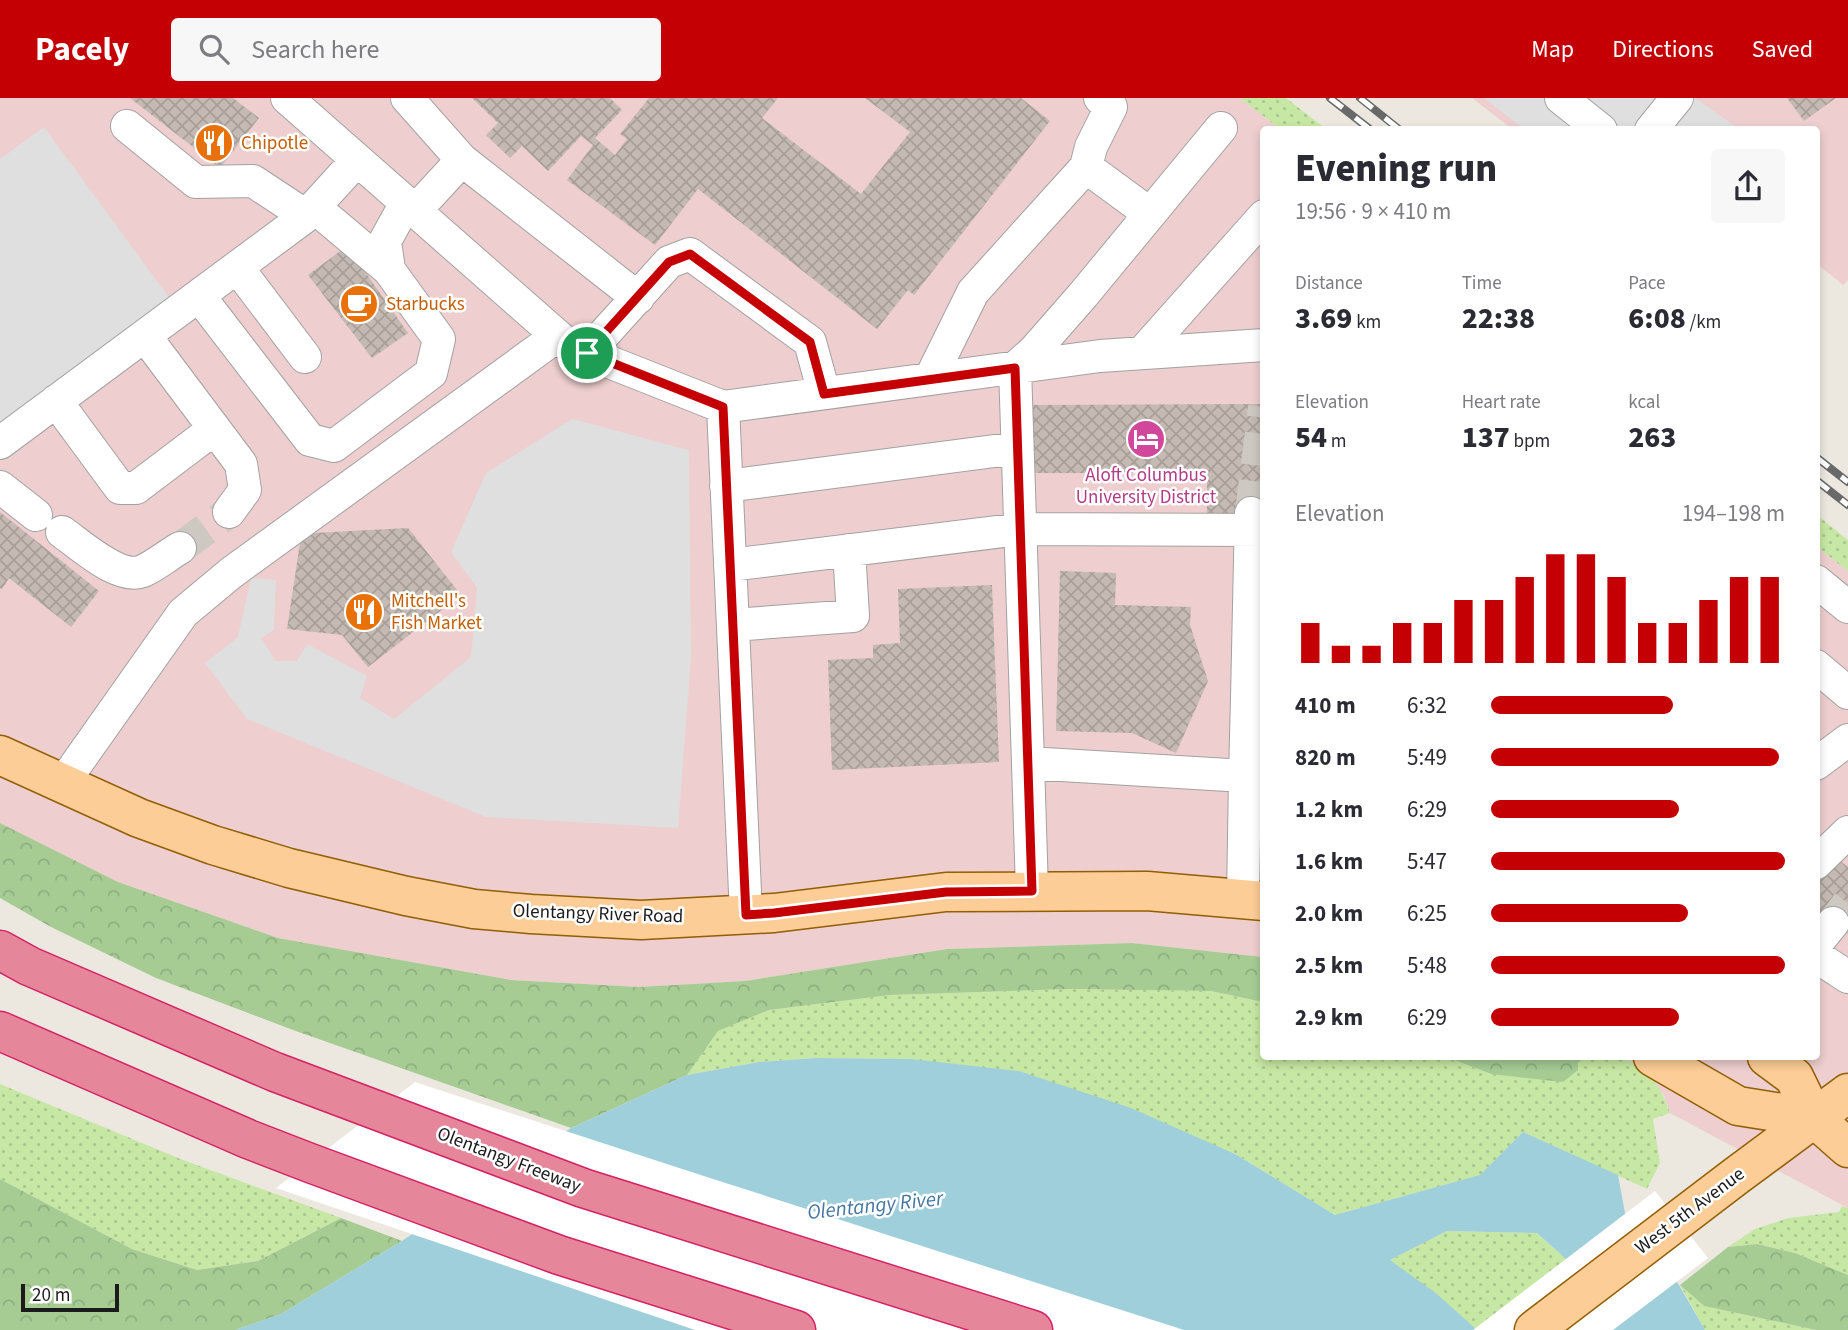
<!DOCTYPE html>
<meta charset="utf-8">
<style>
body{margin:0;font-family:"Source Sans 3",sans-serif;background:#f7f7f7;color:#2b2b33;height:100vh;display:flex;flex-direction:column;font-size:26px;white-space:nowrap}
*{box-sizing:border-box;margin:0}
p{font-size:23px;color:#7c7c81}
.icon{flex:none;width:38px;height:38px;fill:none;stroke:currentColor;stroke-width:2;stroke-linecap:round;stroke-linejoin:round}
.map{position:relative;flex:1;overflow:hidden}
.panel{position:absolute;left:1260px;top:28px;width:560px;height:934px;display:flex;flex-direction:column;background:#fff;border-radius:7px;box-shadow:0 4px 10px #0003}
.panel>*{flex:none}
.scale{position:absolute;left:21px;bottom:18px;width:98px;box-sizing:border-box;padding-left:7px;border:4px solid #1b1b1b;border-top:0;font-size:19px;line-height:24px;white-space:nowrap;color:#1b1b1b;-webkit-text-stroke:5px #fff;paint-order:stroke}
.pin{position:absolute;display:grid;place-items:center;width:60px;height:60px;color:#fff;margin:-30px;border:4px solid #fff;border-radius:50%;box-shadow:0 2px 7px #0007}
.round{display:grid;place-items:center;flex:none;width:74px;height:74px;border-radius:7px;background:#f7f7f7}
.overview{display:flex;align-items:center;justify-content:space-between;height:119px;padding:0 35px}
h1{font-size:38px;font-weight:800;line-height:52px}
.stats{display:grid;grid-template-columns:repeat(3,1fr);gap:10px;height:119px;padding:7px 35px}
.stats div{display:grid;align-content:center}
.stats b{font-size:30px;font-weight:800}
.stats small{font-size:19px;font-weight:400}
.stats p{font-size:19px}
.chart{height:196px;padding:14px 35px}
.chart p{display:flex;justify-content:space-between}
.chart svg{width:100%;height:126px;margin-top:7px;stroke:#c50005;stroke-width:6}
ul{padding:0 35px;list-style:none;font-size:23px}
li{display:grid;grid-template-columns:112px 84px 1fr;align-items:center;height:52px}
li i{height:18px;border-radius:9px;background:#c50005}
header{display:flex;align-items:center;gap:42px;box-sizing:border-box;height:98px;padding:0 35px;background:#c50005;color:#fff}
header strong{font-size:33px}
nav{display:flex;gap:38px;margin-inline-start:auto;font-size:24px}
.search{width:490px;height:63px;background:#f7f7f7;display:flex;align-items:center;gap:18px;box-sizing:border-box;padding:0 24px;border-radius:7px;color:#7c7c81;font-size:26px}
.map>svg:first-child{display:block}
.commercial{fill:#eecece}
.grass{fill:url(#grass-dots)}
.forest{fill:url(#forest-crowns)}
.parking{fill:#dfdfdf}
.water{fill:#9fcfdb}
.pier{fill:#fff}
.building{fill:url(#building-cross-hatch)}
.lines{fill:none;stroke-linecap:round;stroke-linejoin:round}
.minor-tunnel{stroke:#cdc9c2;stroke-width:32;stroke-dasharray:32 16;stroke-linecap:butt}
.minor-casing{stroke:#a2a2a2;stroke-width:34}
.major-casing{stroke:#915e00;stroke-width:41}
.highway-casing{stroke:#d42364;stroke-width:41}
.minor{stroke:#fff;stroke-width:32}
.major{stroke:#fccd96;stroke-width:38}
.highway{stroke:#e5869a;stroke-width:38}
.rail-casing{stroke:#696969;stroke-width:8}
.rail{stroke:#fff;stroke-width:5;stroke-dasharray:16;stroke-linecap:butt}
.route-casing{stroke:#fff;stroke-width:14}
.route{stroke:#c50005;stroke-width:9}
.labels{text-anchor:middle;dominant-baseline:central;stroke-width:5;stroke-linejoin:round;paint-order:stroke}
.food-label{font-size:19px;fill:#c56008;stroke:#fff;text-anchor:start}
.hotel-label{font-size:19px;fill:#b23c85;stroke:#fff}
.street-label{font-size:19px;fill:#1b1b1b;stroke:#fff}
.water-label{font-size:21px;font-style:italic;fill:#4576a1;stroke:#fff}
</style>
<header>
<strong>Pacely</strong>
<div class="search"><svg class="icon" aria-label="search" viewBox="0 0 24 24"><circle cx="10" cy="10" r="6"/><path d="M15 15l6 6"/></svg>Search here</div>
<nav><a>Map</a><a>Directions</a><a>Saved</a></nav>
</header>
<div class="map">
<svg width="1848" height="1232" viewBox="0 0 1848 1232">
<defs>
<pattern id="grass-dots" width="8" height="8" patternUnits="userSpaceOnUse" patternTransform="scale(1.75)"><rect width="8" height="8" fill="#c7e8a4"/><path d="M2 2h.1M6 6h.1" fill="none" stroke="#aac68d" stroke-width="1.8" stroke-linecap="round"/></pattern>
<pattern id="forest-crowns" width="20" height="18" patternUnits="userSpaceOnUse" patternTransform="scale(1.75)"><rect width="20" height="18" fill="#a6cc94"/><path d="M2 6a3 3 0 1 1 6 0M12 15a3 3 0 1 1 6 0" fill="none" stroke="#8eaf7f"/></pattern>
<pattern id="building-cross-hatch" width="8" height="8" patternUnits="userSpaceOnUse" patternTransform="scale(1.75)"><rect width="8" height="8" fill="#c4bab3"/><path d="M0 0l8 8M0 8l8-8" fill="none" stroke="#a89f99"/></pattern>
</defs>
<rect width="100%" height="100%" fill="#ece8e0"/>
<path class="commercial" d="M0 0H1240L1280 31 1264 32 1263 859 1132 845 947 851 745 883 639 889 511 882 278 840 118 784 0 725Z
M1472 0H1848V182L1843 187 1817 166 1816 32 1512 31Z
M1817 449 1848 473V1110L1670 1015 1664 997 1637 967 1617 959H1816Z"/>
<path class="grass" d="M1240 0H1286L1326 31H1280Z
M1817 417 1848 442V473L1817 449Z
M1070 891 1211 893 1263 904 1264 959H1447L1491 976 1577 972 1578 959C1591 959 1606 957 1618 959 1646 966 1662 989 1670 1015L1653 1021 1660 1065 1647 1091 1523 1034 1481 1077 1335 1117 1235 1056 911 961 817 960 759 964 687 977 718 933 769 912 890 897Z
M0 986 183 1062 341 1120 258 1163 197 1172 132 1151 0 1081Z
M1842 1108 1848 1110V1177L1795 1155 1757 1146 1728 1149 1755 1131 1788 1120 1839 1114Z
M1447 1133 1537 1135 1564 1159 1612 1232H1477L1390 1162Z
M1680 1187 1704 1208 1816 1232H1705Z"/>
<path class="forest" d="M0 725 118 784 278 840 511 882 639 889 745 883 947 851 1132 845 1263 859V904L1211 893 1070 891 890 897 769 912 718 933 687 977 571 1030 293 932 156 880 51 829 0 800Z
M1447 959H1578V972L1563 984 1491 976Z
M0 1081 132 1151 197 1172 258 1163 341 1120 402 1143 281 1216 235 1232H0Z
M1757 1146 1795 1155 1848 1177V1232H1816L1704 1208 1680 1187 1728 1149Z"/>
<path class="parking" d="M1484 0H1695L1739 31H1524Z
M44 29 179 213 0 345V61Z
M572 321 689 352 691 559 678 730 486 719 247 621 205 565 238 539 251 480 276 482 274 532 261 540 276 563H297L307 546 367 578 360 600 394 621 471 559 477 490 451 454 486 375Z"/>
<path class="water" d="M817 960 911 961 1019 973 1131 1010 1235 1056 1335 1117 1480 1077 1523 1034 1618 1077 1625 1115 1679 1187 1705 1232H1612L1564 1159 1537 1135 1447 1133 1390 1162 1437 1196 1477 1232H235L281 1216 402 1143 571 1030 687 977 759 964Z"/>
<path class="pier" d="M415 984 713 1081 1184 1232H695L276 1090Z
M1655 1093 1708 1160 1613 1232H1473Z"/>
<path class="building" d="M130 0H233L259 20 220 70Z
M472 0H610L622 12 595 40 615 57 627 41 620 36 649 0H778L762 20 861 96 910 34 865 0H1021L1050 23 914 197 908 192 877 231 698 91 655 147 567 82 593 47 581 38 548 73 522 48 510 60 486 37 498 25Z
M1787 0H1836L1804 23Z
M347 148 408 235 372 260 308 177Z
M1264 306V415H1207V375H1028V307Z
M0 414 99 493 71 529 9 480 2 491 0 490Z
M408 430 461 497 368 569 342 537 287 531 300 445 314 435Z
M1060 473 1116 475 1115 507 1191 509 1190 527 1208 583 1176 655 1132 635 1056 633Z
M992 487 999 664 832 672 828 562 873 560V547L900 545 898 491Z
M1834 758 1848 769V836L1816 812V781Z"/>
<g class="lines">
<path class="minor-tunnel" d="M1251 415 1264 309
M180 450 229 414
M1833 825 1848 805"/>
<defs>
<path id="minor" d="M287 0 569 248 723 309 1100 258 1264 247
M407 0 462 62 415 113
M1100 0 1111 9 1091 49 1086 69 1150 116
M1561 0 1601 32
M127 28 196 84 253 83 306 118
M1651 32 1677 0
M462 62 638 200
M237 169 305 259
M389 172 385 143 406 105
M199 198 310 342 334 348 431 275 439 241 389 172 314 109
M145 238 241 366 245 392 229 414
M587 255 669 164 690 156 810 244 824 295
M1142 255 1264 118
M930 281 973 194 1086 69
M56 303 120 390H136L214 331
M723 309 746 816
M0 345 306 118 357 62
M726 388 1017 350
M0 389 36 417
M62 434C81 447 119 483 143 473 156 467 168 457 180 450
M730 467 1020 431 1264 432
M1816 483 1848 509
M733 527 853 518 849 452
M1816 568 1848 595
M1247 600 1251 415
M1264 600H1247L1245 678 1264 682
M1028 665 1015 270 1034 253 1083 197 1221 30
M1816 666 1848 642
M63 685 183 515 231 475 557 238
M1816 765 1848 734
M1032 793 1028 665 1245 678 1243 801
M1816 846 1833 825
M1816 858 1848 879"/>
<path id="major" d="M0 657 139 720 213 747 289 770 406 798 474 811 531 816 641 822 774 815 946 794 1147 793 1264 803
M1653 959 1738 1008 1814 1020
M1767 959 1794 979 1814 1020 1848 1050
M1534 1232 1736 1078 1848 995"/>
<path id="highway" d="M0 852 29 868 275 974 583 1090 1033 1232
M0 933 248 1041 310 1065 559 1157 796 1232"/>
</defs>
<use href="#minor" class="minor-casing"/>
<use href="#major" class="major-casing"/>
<use href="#highway" class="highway-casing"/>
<use href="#minor" class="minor"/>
<use href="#major" class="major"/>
<use href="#highway" class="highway"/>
<defs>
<path id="rail" d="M1330 0 1371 32
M1360 0 1400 32
M1816 359 1848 384
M1816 382 1848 407"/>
</defs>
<use href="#rail" class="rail-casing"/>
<use href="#rail" class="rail"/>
</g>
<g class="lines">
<defs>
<path id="route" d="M690 156 810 244 824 296 1015 270 1032 793 946 794 774 815 746 817 723 309 587 255 669 164Z"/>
</defs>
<use href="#route" class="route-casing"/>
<use href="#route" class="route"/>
</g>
<defs>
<symbol id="restaurant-disc" viewBox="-11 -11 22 22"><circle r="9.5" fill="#e8710a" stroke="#fff"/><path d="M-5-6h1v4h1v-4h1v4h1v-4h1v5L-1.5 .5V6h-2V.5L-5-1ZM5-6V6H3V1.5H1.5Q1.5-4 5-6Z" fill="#fff"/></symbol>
<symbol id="cafe-disc" viewBox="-11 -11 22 22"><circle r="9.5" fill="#e8710a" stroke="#fff"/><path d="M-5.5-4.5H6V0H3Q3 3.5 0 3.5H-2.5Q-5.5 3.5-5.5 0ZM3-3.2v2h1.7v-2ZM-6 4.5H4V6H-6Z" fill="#fff"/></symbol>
<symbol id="hotel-disc" viewBox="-11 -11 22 22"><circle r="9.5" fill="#d1479c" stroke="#fff"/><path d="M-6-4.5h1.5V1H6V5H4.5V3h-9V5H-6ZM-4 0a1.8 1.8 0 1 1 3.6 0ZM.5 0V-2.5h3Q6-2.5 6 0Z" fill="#fff"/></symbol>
</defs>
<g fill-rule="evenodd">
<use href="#restaurant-disc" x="192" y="23" width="44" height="44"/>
<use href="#cafe-disc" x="337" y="184" width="44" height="44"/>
<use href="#hotel-disc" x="1124" y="319" width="44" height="44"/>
<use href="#restaurant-disc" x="342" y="492" width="44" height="44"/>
</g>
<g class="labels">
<g class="food-label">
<text x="241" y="45">Chipotle</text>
<text x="386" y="206">Starbucks</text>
<text x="391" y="503">Mitchell's<tspan x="391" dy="22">Fish Market</tspan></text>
</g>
<g class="hotel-label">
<text x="1146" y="377">Aloft Columbus<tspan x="1146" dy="22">University District</tspan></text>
</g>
<g class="street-label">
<text transform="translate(598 816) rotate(2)">Olentangy River Road</text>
<text transform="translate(509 1062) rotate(21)">Olentangy Freeway</text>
<text transform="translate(1690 1113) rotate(-37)">West 5th Avenue</text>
</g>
<g class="water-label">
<text transform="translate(875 1107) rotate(-6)">Olentangy River</text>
</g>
</g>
</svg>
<div class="scale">20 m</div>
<div class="pin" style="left:587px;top:255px;background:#1e9e55"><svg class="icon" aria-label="arrive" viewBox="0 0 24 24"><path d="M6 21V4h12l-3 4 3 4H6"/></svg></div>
<section class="panel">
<div class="overview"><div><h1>Evening run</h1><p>19:56 · 9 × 410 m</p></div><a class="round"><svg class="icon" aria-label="share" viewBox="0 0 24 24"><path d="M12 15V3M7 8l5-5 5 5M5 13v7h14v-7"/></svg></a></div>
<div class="stats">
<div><p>Distance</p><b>3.69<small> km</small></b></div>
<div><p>Time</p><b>22:38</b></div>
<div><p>Pace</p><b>6:08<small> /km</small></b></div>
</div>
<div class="stats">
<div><p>Elevation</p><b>54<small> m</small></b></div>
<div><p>Heart rate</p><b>137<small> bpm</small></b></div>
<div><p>kcal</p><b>263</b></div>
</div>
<div class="chart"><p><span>Elevation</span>194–198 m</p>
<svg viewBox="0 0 160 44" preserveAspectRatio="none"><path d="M5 44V30M15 44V38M25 44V38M35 44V30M45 44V30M55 44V22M65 44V22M75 44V14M85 44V6M95 44V6M105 44V14M115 44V30M125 44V30M135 44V22M145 44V14M155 44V14"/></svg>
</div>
<ul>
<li><b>410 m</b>6:32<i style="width:62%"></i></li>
<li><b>820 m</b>5:49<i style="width:98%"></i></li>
<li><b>1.2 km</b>6:29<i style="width:64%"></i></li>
<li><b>1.6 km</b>5:47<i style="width:100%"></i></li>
<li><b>2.0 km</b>6:25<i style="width:67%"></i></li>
<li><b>2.5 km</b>5:48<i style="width:100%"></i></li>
<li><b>2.9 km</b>6:29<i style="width:64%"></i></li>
</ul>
</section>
</div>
